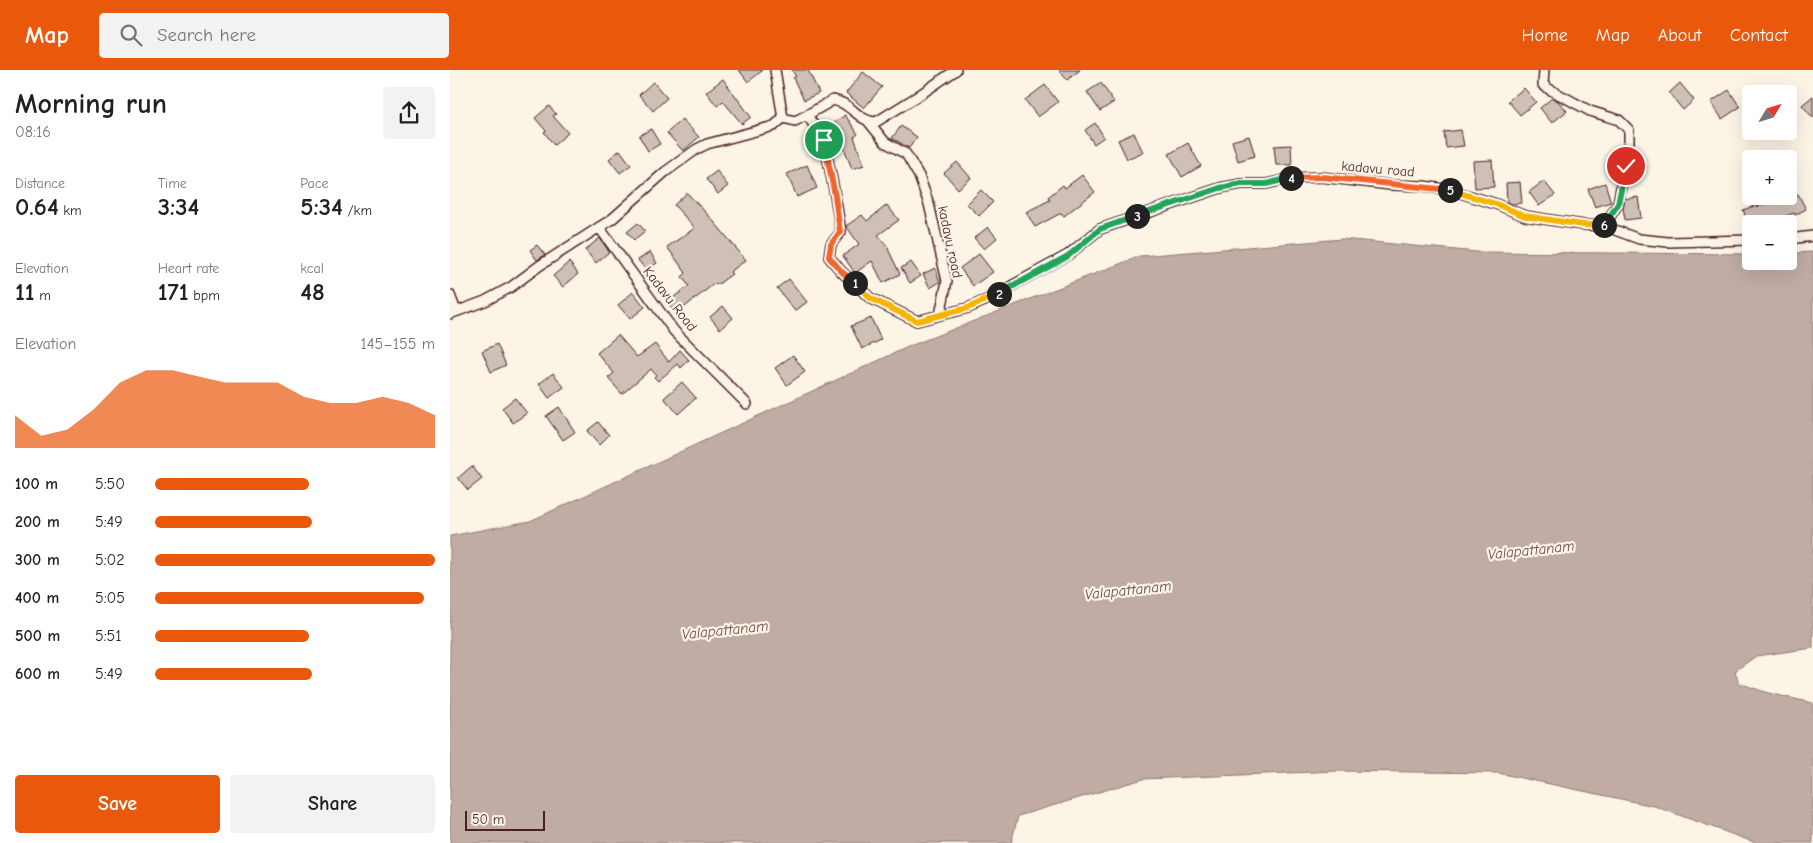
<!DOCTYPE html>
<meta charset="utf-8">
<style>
body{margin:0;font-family:"Comic Neue",sans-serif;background:#f2f2f2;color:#202124;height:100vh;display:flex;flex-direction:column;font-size:19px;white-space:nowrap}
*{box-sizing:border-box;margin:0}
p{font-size:16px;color:#757577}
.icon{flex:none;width:28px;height:28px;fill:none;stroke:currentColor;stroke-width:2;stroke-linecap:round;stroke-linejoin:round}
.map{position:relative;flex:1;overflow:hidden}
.drawer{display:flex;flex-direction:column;background:#fff;width:450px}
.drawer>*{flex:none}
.needle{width:32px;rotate:52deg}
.tools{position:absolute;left:1292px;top:15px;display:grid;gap:10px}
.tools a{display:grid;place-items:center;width:55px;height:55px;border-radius:5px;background:#fff;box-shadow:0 5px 20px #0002;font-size:25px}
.scale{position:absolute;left:15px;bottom:12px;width:80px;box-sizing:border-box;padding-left:5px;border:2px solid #4a1f2b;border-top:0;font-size:14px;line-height:18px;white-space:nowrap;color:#4a1f2b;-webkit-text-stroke:4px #fcf5e5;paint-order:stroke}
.pin{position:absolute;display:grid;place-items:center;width:42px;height:42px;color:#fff;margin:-21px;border:2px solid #fff;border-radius:50%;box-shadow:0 1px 5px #0007}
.km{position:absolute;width:25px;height:25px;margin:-12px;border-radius:50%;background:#222;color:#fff;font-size:14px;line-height:25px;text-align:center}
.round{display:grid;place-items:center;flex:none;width:52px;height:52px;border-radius:5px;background:#f2f2f2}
.head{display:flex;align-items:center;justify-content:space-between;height:85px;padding:0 15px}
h1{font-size:28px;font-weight:600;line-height:38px}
.figures{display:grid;grid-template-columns:repeat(3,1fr);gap:8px;height:85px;padding:5px 15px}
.figures div{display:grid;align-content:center}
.figures b{font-size:25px;font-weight:600}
.figures small{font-size:14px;font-weight:400}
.figures p{font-size:14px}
.chart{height:140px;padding:10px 15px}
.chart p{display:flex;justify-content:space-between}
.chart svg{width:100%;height:90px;margin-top:5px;fill:#ea580c;opacity:.7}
.button{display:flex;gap:10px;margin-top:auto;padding:10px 15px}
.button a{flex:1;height:58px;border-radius:5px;background:#ea580c;color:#fff;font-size:20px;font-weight:600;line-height:58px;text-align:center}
.button a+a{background:#f2f2f2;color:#202124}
ul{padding:0 15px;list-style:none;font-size:16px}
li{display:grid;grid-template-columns:80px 60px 1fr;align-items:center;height:38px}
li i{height:12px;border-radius:6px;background:#ea580c}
header{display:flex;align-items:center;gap:30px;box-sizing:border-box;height:70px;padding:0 25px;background:#ea580c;color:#fff}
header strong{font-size:24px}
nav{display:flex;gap:28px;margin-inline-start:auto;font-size:18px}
.search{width:350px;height:45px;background:#f2f2f2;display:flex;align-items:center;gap:12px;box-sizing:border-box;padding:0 18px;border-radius:5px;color:#757577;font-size:19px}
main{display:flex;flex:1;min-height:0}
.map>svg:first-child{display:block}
.water{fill:#c0aca5;stroke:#917474}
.building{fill:#cfc0b7;stroke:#4a1f2b}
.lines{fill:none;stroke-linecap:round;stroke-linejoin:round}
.street-casing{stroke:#4a1f2b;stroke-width:12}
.street{stroke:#fcf5e5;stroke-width:9}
.split-1-casing{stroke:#fff;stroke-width:10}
.split-2-casing{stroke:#fff;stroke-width:10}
.split-3-casing{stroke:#fff;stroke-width:10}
.split-4-casing{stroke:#fff;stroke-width:10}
.split-5-casing{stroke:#fff;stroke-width:10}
.split-6-casing{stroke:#fff;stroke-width:10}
.split-7-casing{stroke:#fff;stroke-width:10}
.split-1{stroke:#f0652b;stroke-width:6}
.split-2{stroke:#f5b400;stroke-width:6}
.split-3{stroke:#22a559;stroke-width:6}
.split-4{stroke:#22a559;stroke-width:6}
.split-5{stroke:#f0652b;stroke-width:6}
.split-6{stroke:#f5b400;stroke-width:6}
.split-7{stroke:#22a559;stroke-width:6}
.labels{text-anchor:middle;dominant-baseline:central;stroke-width:4.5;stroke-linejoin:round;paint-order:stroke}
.street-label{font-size:14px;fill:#4a1f2b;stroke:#fcf5e5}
.water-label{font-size:15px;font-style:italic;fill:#6d4950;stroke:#fcf5e5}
</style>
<header>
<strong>Map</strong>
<div class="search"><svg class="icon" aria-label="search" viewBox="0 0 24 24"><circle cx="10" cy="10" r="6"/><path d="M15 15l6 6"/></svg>Search here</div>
<nav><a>Home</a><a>Map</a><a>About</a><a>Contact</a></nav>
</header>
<main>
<section class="drawer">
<div class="head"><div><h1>Morning run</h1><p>08:16</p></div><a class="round"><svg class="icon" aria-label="share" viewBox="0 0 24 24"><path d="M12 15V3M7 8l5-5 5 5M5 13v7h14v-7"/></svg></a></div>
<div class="figures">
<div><p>Distance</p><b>0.64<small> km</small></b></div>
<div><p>Time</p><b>3:34</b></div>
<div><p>Pace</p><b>5:34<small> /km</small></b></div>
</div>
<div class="figures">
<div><p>Elevation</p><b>11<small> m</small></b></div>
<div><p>Heart rate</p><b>171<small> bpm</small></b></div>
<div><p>kcal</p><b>48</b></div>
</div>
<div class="chart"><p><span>Elevation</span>145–155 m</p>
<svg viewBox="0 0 160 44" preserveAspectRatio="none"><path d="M0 44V28L10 38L20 35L30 25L40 12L50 6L60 6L70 9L80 12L90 12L100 12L110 19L120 22L130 22L140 19L150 22L160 28V44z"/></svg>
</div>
<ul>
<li><b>100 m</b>5:50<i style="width:55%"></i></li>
<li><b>200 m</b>5:49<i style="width:56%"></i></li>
<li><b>300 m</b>5:02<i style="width:100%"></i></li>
<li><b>400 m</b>5:05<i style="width:96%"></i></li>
<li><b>500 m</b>5:51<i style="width:55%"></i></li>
<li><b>600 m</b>5:49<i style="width:56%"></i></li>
</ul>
<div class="button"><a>Save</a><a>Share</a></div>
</section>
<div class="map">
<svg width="1363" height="773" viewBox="0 0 1363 773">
<rect width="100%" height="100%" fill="#fcf5e5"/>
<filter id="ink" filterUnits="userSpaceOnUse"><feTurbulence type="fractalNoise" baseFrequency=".02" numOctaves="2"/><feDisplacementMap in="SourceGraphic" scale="10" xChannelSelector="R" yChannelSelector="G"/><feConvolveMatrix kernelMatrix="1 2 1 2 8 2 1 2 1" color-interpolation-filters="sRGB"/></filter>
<g filter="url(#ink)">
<path class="water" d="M892 169 1027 182 1301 184V191H1339V183L1363 182V578L1306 586 1285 601 1289 613 1318 623 1363 633V773H1306L1204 736 1048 703 887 701 693 709 568 746 561 773H0V466L80 451 460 276 690 186Z"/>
<path class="building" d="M289 0H313L298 12Z
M342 0H358L369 23 354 30 343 8 346 7Z
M609 0H630L617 10Z
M413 2 432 17 414 38 396 23Z
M273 9 301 47 292 54 273 31 267 36 256 22Z
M203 12 217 28 203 41 189 25Z
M651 13 664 32 650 41 637 22Z
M1230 13 1244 30 1233 40 1219 23Z
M595 15 608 32 588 47 575 30Z
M1074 18 1086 32 1070 45 1058 31Z
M1279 20 1290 37 1272 49 1261 32Z
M1363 26V48L1352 35Z
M1102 28 1108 31 1117 41 1102 53 1090 38Z
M99 36 106 44 103 46 118 63 104 75 94 62 96 61 85 48Z
M395 45 408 64 404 67 414 95 402 99 393 75 390 77 377 58Z
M232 49 249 67 233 81 217 63Z
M645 53 654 67 644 74 635 60Z
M451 56 467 67 459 78 442 68Z
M201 59 210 74 198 81 189 66Z
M1011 60 1014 76 996 78 994 62Z
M684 63 693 82 677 89 668 70Z
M799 66 805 86 788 91 782 71Z
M738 73 751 96 732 107 719 84Z
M841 75 842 95H826L824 76Z
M170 80 181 95 170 103 159 89Z
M1042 90 1044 117 1025 118 1023 91Z
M507 92 521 108 508 119 494 103Z
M357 95 367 118 347 127 337 104Z
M267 101 278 116 268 124 256 109Z
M632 105 645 122 614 146 611 143 585 157 576 142 600 130 598 127 613 115 615 118Z
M1094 111 1105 125 1089 136 1079 122Z
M1070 112 1072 133 1061 134 1057 132 1056 113Z
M1155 113 1161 132 1145 137 1138 119Z
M531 120 543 132 529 146 517 134Z
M237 123 260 147 296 190 280 202 282 204 267 215 265 213 226 244 217 232 239 216 232 207 236 203 217 177 245 158 224 135Z
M1348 124 1356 139 1345 145 1344 143 1321 151 1320 147 1299 154 1293 140 1307 135V137L1333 127 1335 131Z
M1188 127 1191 148 1175 150 1173 138 1175 129Z
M437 135 449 150 428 165 439 178 438 179 450 204 433 213 422 191 405 203 393 186 409 174 396 156 412 145 417 151Z
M188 153 195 161 184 170 177 162Z
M538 157 547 168 534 179 524 168Z
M150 168 159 182 146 193 135 180Z
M87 175 95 185 87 190 80 180Z
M200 182 207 193 196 200 188 190Z
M529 184 543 202 523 216 510 198Z
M119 192 128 204 113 217 103 206Z
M461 192 471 206 460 213 451 198Z
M485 198 490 212 480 218 473 204Z
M339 209 357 232 345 241 327 218Z
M183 222 195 237 180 249 168 235Z
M273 236 283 248 270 259 260 247Z
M421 248 431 270 412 279 401 256Z
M168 265 187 287 205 274 219 292 230 280 239 290 231 298 228 294 208 311 204 307 206 305 201 299 172 324 158 308 164 303 147 283Z
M47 274 56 295 41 302 32 281Z
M343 285 355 302 337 315 325 298Z
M103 303 114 317 99 328 89 314Z
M232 312 246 328 228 344 214 328Z
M65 328 77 343 63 353 52 338Z
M109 337 125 362 113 370 96 346Z
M148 352 159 365 149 375 137 361Z
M22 396 32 409 18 420 8 408Z"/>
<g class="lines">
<defs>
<path id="street" d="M357 45 383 30C386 31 391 32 394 34 406 41 411 51 426 52L468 26 506 0
M333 48 345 51 357 45 374 70 385 125 391 162 381 174 379 187 391 201 420 228 467 251 490 245
M418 51 435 72 456 84 469 106 479 134 497 211 490 245 518 238 541 228 565 214 618 185 650 159 770 118 791 114H816L843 108 871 107 941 115 973 116 1001 120 1046 134 1075 146 1133 155 1154 156 1168 134 1179 72V60L1169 50 1140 41 1099 19 1093 15 1094 0
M1154 156 1189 169 1218 172 1301 170
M149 157 224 261 297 334
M1339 169 1363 166
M0 225 6 241
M0 244 35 231 61 217 89 196 162 149 215 102 247 79 257 74 324 56 333 48 325 0"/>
</defs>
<use href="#street" class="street-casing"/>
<use href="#street" class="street"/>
</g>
</g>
<g class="lines" filter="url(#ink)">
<defs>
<path id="split-1" d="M374 70 385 126 390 162 381 174 379 187 391 201 405 213"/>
<path id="split-2" d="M405 213 420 228 467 251 518 238 549 224"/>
<path id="split-3" d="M549 224 618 186 650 159 687 146"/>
<path id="split-4" d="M687 146 770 118 791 114H816L841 108"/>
<path id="split-5" d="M841 108 872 107 1000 120"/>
<path id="split-6" d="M1000 120 1046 134 1075 146 1133 155H1154"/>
<path id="split-7" d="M1154 155 1168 134 1176 96"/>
</defs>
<use href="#split-1" class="split-1-casing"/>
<use href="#split-2" class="split-2-casing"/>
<use href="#split-3" class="split-3-casing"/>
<use href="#split-4" class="split-4-casing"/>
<use href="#split-5" class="split-5-casing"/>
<use href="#split-6" class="split-6-casing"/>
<use href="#split-7" class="split-7-casing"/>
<use href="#split-1" class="split-1"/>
<use href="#split-2" class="split-2"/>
<use href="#split-3" class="split-3"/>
<use href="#split-4" class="split-4"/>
<use href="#split-5" class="split-5"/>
<use href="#split-6" class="split-6"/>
<use href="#split-7" class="split-7"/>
</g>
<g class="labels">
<g class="street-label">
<text transform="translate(928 99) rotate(5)">kadavu road</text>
<text transform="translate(500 172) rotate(78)">kadavu road</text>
<text transform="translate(220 229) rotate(52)">Kadavu Road</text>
</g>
<g class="water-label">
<text transform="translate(1081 480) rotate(-6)">Valapattanam</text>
<text transform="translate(678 520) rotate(-6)">Valapattanam</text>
<text transform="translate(275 560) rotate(-6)">Valapattanam</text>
</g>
</g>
</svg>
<div class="tools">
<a><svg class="needle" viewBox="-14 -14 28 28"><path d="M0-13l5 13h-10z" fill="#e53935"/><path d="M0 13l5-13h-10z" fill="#757577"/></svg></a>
<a>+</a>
<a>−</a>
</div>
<div class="scale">50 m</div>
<div class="pin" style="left:374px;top:70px;background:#1e9e55"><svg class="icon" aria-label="arrive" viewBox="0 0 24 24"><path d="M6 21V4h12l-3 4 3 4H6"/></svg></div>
<div class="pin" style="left:1176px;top:96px;background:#d93025"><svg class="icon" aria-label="check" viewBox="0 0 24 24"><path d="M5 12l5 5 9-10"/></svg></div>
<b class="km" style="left:405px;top:213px">1</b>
<b class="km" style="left:549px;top:224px">2</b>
<b class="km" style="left:687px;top:146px">3</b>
<b class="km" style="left:841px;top:108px">4</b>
<b class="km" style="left:1000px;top:120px">5</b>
<b class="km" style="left:1154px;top:155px">6</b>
</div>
</main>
